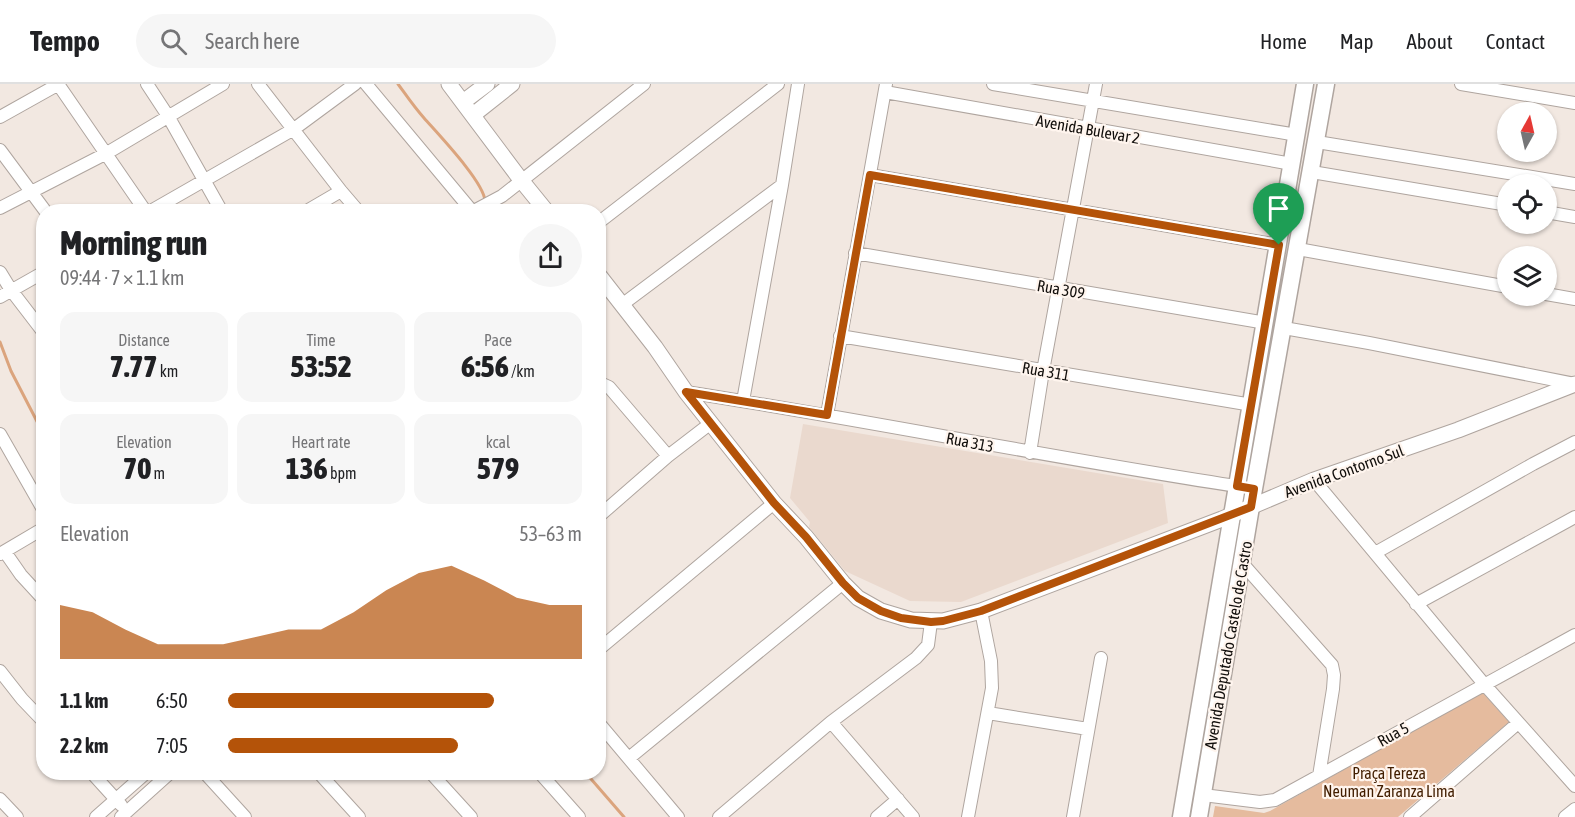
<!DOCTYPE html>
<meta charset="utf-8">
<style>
body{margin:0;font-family:"Asap Condensed",sans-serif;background:#f6f6f6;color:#202124;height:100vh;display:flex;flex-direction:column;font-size:22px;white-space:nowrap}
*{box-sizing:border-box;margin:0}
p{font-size:20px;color:#757577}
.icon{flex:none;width:33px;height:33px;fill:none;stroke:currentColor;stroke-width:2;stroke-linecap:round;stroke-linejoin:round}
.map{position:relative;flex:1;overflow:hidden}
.details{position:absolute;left:36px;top:120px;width:570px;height:576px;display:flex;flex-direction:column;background:#fff;border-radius:24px;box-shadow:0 2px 4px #0004}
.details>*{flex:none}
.needle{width:39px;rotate:8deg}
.buttons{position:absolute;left:1497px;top:18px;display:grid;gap:12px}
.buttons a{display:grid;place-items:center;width:60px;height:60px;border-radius:50%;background:#fff;box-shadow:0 2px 4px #0004;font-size:30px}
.pin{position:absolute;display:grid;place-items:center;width:51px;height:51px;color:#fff;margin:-62px -26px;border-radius:50% 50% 50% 0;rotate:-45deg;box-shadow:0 0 6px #0007}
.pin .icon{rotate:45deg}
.round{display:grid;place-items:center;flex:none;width:63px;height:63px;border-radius:32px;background:#f6f6f6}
.summary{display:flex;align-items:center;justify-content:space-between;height:102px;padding:0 24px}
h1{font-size:33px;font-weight:800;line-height:45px}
.metrics{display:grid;grid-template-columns:repeat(3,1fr);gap:9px;height:102px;padding:6px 24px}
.metrics div{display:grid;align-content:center;border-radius:15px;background:#f6f6f6;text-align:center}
.metrics b{font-size:30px;font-weight:800}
.metrics small{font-size:16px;font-weight:400}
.metrics p{font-size:16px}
.chart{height:168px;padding:12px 24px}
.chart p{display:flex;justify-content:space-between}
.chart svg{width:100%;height:108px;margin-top:6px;fill:#b45309;opacity:.7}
ul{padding:0 24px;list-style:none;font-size:20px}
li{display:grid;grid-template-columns:96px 72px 1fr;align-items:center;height:45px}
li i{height:15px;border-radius:8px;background:#b45309}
header{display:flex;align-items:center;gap:36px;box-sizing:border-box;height:84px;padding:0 30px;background:#fff;border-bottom:2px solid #e0e0e0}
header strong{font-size:28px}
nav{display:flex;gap:33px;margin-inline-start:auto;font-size:21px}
.search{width:420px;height:54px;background:#f6f6f6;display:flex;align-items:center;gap:15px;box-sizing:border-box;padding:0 21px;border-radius:33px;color:#757577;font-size:22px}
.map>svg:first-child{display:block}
.built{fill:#ead9ce}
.green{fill:#e5bb9e}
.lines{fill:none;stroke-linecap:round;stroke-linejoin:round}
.stream{stroke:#dba47d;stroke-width:3}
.minor-casing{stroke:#afa59f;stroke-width:14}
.tertiary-casing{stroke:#afa59f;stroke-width:17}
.secondary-casing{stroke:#afa59f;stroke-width:19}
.minor{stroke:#fff;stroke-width:12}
.tertiary{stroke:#fff;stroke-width:15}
.secondary{stroke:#fff;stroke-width:16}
.route-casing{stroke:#fff;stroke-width:12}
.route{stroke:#b45309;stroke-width:8}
.labels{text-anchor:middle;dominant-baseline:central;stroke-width:4.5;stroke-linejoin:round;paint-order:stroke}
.street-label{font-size:16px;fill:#110e0b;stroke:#fff5ee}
.park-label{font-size:16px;fill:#421e00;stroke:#fff5ee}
</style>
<header>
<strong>Tempo</strong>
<div class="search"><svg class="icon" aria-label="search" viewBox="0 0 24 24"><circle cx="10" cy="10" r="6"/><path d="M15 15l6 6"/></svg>Search here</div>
<nav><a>Home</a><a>Map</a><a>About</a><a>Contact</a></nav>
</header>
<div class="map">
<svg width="1575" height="733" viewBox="0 0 1575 733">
<rect width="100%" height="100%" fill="#f2e8e1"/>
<path class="built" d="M803 340 1163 400 1168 439 961 518 910 517 845 487 809 443 810 438 790 414Z"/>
<path class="green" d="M1482 608 1509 638 1398 733H1213L1215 722 1264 729 1270 727Z"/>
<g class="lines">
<path class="stream" d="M398 0C406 11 414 23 424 34 438 50 484 98 485 117
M0 258 11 287 44 351
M598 273 599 274
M585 688 624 733"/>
<defs>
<path id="minor" d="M58 0 146 128
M147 0 168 32 222 128
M258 0 341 107 359 128
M366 0 472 127
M993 0 1297 51
M1461 0 1575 19
M885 8 1292 80
M0 33 59 0
M1317 58 1575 100
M0 66 46 128
M1312 88 1508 121
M870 91 1279 161
M0 124 107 69 223 0
M149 128 294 45 355 0
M305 128 341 107
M472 128 502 112 644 0
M1546 128 1575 133
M598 139 778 0
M1298 165 1508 203
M855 169 1266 239
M0 188 11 206 44 249
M1546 210 1575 215
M0 213 44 188
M623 220 782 101
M1284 244 1369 259 1575 300
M840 252 1252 321
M598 298 609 303 668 372
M686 308C872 337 1057 375 1243 403
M743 317 782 101 798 0
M827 331 886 0
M0 350 44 427
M1030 369 1043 287 1096 0
M1314 396 1484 600 1575 702
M598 433 668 372 711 339
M5 468 21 491 44 516
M1375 469 1533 380 1575 358
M0 470 44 444
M1242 479 1332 581 1334 591 1333 605 1319 692
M1416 520 1575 433
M598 566 774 419
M0 587 22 615 44 638
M988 629 1088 645
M598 638 678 733
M831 638 913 733
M629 674 843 499
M91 688 121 721
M204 688 245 733
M318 688 359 733
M430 688 471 733
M539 688 579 733
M1203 711 1260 718 1275 716 1575 551
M0 715 17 733
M96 733 147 688
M121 733 171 688
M719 733 831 638 916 574 928 561 931 538
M877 733 898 715
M968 733 992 604 991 577 981 527
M1073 733 1101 574
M1410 733 1518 639
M1565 733 1575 725"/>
<path id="tertiary" d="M449 0 521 96 547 128
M463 18 487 0
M473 31 512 0
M598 190 655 263 686 308 774 419 806 453 843 499 858 514 881 527 911 536 943 537 981 527 1222 435 1314 396 1458 346 1575 300"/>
<path id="secondary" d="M1181 733 1305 0
M1199 733 1254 405 1326 0"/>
</defs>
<use href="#minor" class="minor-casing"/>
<use href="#tertiary" class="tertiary-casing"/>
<use href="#secondary" class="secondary-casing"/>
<use href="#minor" class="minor"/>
<use href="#tertiary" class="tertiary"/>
<use href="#secondary" class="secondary"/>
</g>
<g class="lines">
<defs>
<path id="route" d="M870 91 1279 161 1237 402 1254 405 1251 423 981 527 943 537 931 538 901 534 881 527 858 514 843 499 806 453 774 419 686 308 827 331Z"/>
</defs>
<use href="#route" class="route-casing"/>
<use href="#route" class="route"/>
</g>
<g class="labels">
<g class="street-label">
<text transform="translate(1088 45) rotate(10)">Avenida Bulevar 2</text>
<text transform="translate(1061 205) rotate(10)">Rua 309</text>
<text transform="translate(1046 287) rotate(10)">Rua 311</text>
<text transform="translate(970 358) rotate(11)">Rua 313</text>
<text transform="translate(1344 387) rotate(-20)">Avenida Contorno Sul</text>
<text transform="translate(1228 561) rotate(-80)">Avenida Deputado Castelo de Castro</text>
<text transform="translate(1393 650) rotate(-29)">Rua 5</text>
</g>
<g class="park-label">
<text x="1389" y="689">Praça Tereza<tspan x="1389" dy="18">Neuman Zaranza Lima</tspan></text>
</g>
</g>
</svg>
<div class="buttons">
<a><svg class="needle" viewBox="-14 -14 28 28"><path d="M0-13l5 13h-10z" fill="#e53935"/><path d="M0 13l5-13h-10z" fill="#757577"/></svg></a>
<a><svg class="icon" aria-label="locate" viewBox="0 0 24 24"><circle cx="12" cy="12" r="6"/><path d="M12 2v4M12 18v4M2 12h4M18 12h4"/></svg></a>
<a><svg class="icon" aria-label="layers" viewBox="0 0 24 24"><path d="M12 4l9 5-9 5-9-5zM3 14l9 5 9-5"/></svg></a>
</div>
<div class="pin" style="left:1279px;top:161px;background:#1e9e55"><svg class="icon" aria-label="arrive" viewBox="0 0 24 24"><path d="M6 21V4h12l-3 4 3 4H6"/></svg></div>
<section class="details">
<div class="summary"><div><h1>Morning run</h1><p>09:44 · 7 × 1.1 km</p></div><a class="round"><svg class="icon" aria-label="share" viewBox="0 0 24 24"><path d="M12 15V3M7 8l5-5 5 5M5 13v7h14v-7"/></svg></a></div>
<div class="metrics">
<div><p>Distance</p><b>7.77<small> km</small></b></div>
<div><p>Time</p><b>53:52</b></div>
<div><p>Pace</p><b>6:56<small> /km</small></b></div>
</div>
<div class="metrics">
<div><p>Elevation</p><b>70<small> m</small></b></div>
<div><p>Heart rate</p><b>136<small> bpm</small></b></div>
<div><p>kcal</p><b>579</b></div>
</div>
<div class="chart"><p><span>Elevation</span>53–63 m</p>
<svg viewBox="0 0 160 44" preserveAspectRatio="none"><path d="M0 44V22L10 25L20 32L30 38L40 38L50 38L60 35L70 32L80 32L90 25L100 16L110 9L120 6L130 12L140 19L150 22L160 22V44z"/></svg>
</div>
<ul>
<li><b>1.1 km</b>6:50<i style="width:75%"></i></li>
<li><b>2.2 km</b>7:05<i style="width:65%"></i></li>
</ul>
</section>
</div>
